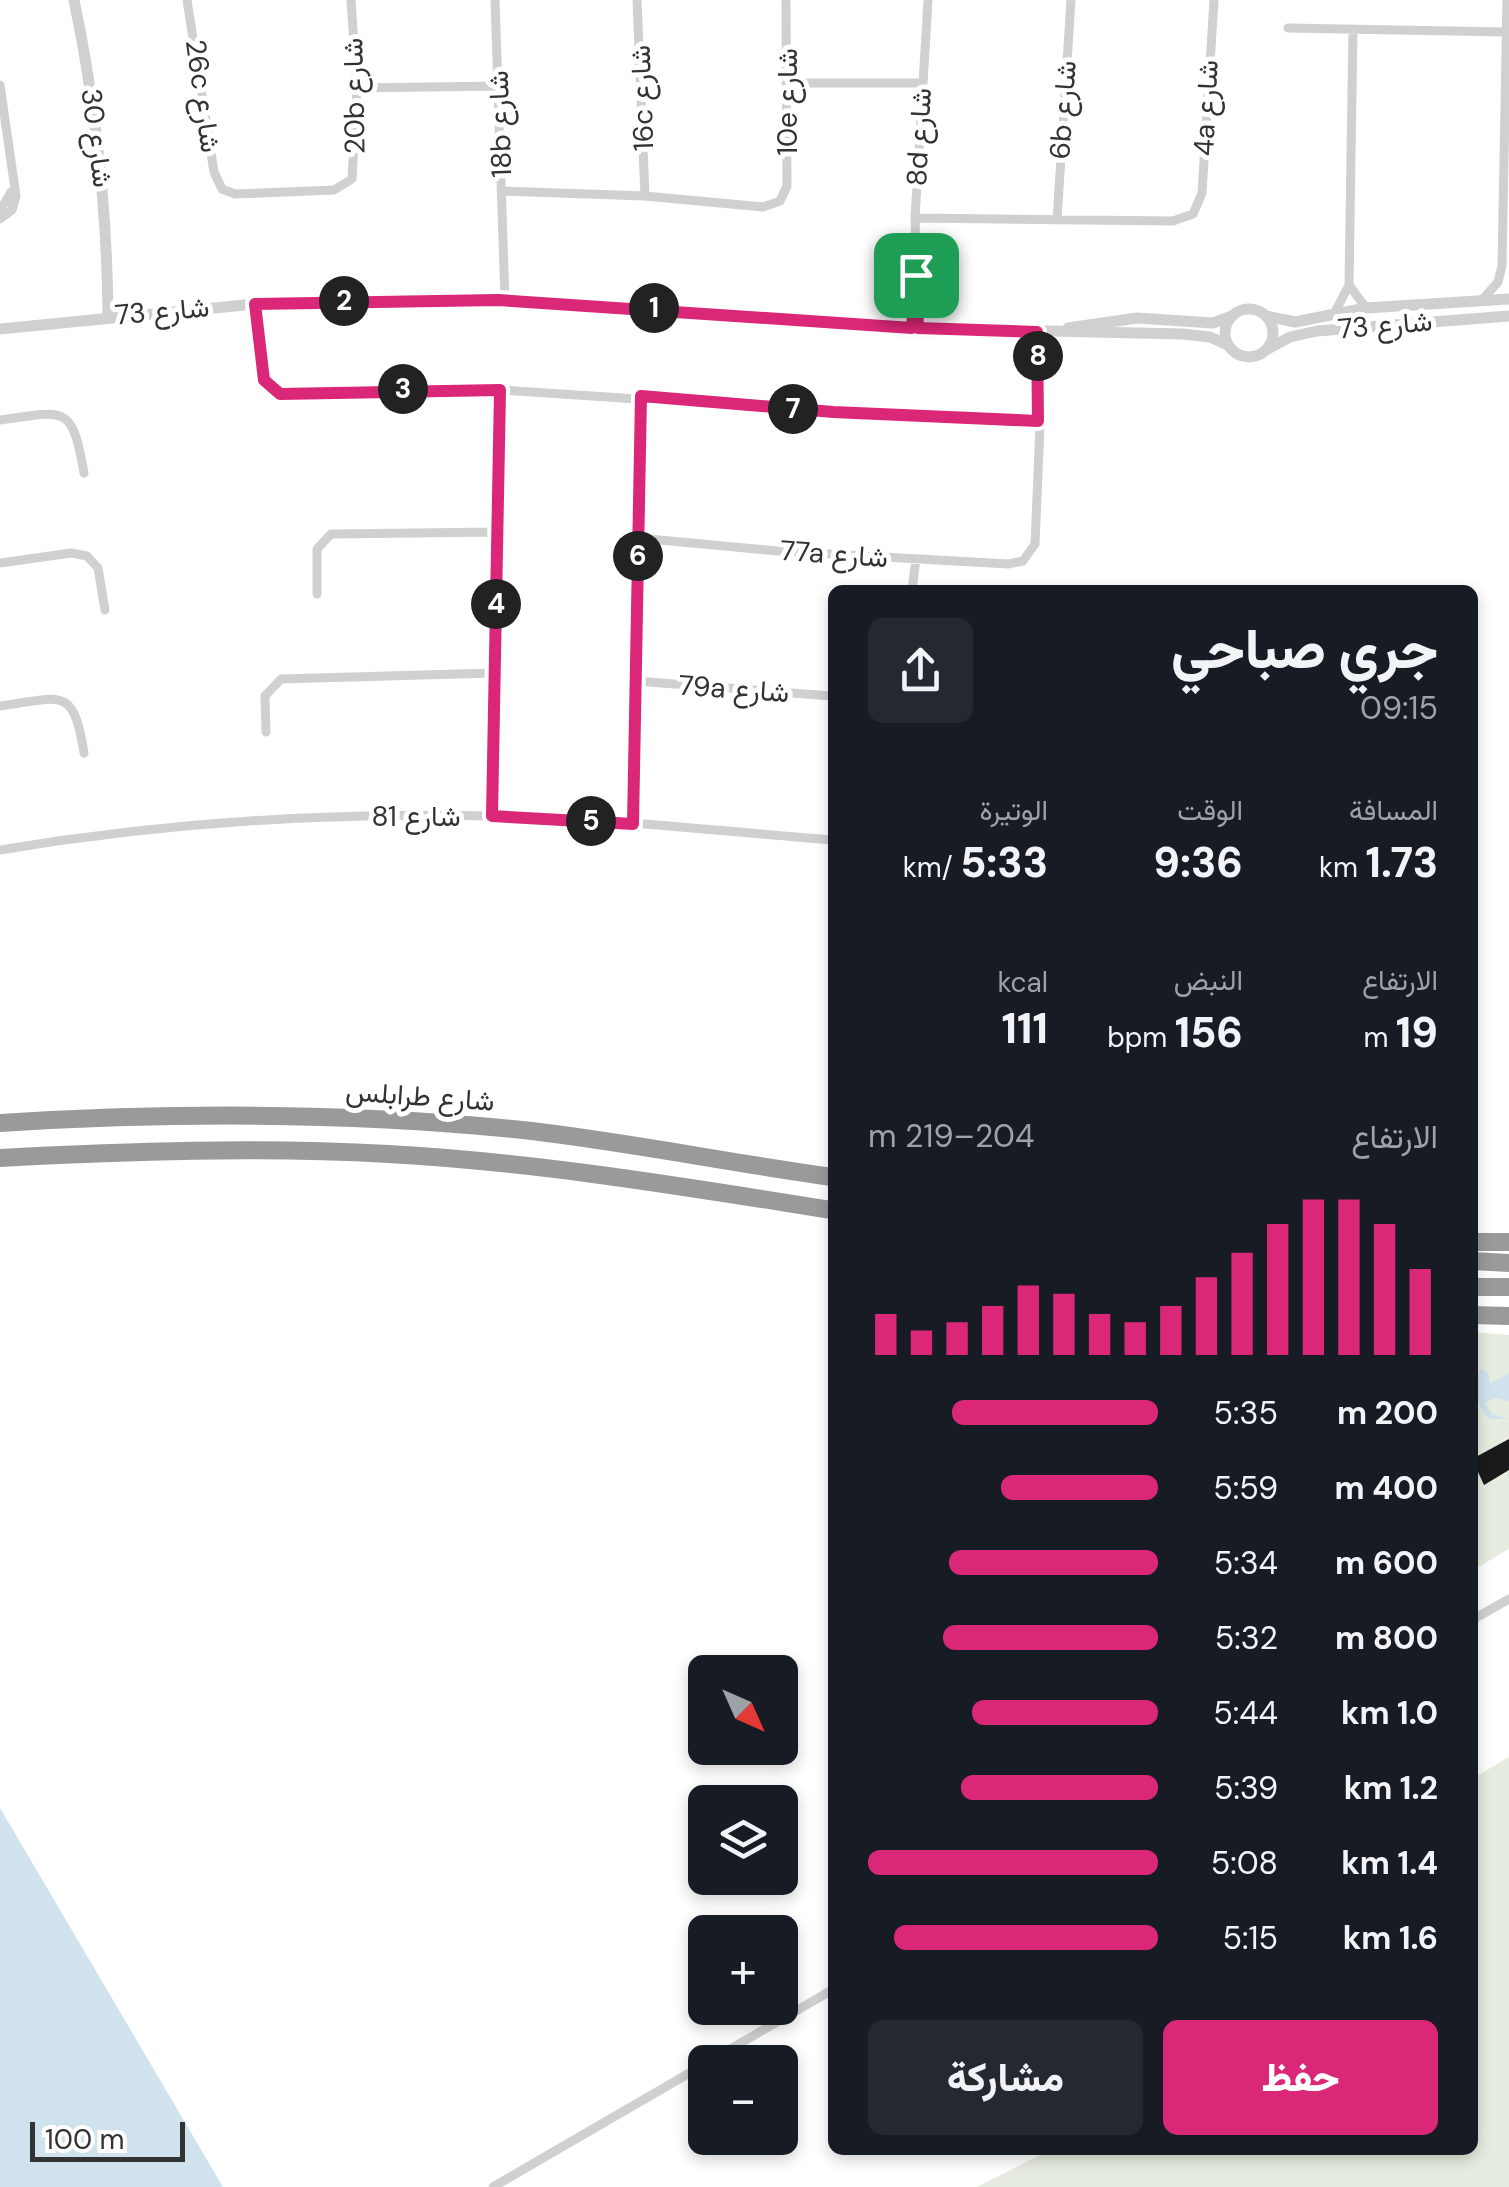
<!DOCTYPE html>
<html lang="ar">
<meta charset="utf-8">
<style>
body{margin:0;font-family:"DM Sans",Vazirmatn,sans-serif;background:#242831;color:#f1f3f6;direction:rtl;height:100vh;display:flex;flex-direction:column;font-size:38px;white-space:nowrap}
*{box-sizing:border-box;margin:0}
p{font-size:32px;color:#9ea1a6}
.icon{flex:none;width:55px;height:55px;fill:none;stroke:currentColor;stroke-width:2;stroke-linecap:round;stroke-linejoin:round}
.map{position:relative;flex:1;overflow:hidden;direction:ltr}
.side{position:absolute;left:828px;top:585px;width:650px;height:1570px;display:flex;flex-direction:column;background:#171b24;border-radius:15px;box-shadow:0 5px 15px #0003;direction:rtl}
.side>*{flex:none}
.needle{width:65px;rotate:135deg}
.buttons{position:absolute;left:688px;top:1655px;display:grid;gap:20px}
.buttons a{display:grid;place-items:center;width:110px;height:110px;border-radius:15px;background:#171b24;box-shadow:0 5px 15px #0003;font-size:50px}
.scale{position:absolute;left:30px;bottom:25px;width:155px;box-sizing:border-box;padding-left:10px;border:5px solid #333;border-top:0;font-size:28px;line-height:35px;white-space:nowrap;color:#333;-webkit-text-stroke:8px #fff;paint-order:stroke}
.pin{position:absolute;display:grid;place-items:center;width:85px;height:85px;color:#fff;margin:-42px;border-radius:20px;box-shadow:0 5px 15px #0006}
.km{position:absolute;width:50px;height:50px;margin:-25px;border-radius:50%;background:#222;color:#fff;font-size:28px;line-height:50px;text-align:center}
.round{display:grid;place-items:center;flex:none;width:105px;height:105px;border-radius:15px;background:#242831}
.overview{display:flex;align-items:center;justify-content:space-between;height:170px;padding:0 40px}
h1{font-size:55px;font-weight:800;line-height:75px}
.metrics{display:grid;grid-template-columns:repeat(3,1fr);gap:15px;height:170px;padding:10px 40px}
.metrics div{display:grid;align-content:center}
.metrics b{font-size:42px;font-weight:800}
.metrics small{font-size:28px;font-weight:400}
.metrics p{font-size:28px}
.chart{height:280px;padding:20px 40px}
.chart p{display:flex;justify-content:space-between}
.chart svg{width:100%;height:180px;margin-top:10px;stroke:#db2777;stroke-width:6}
.button{display:flex;gap:20px;margin-top:auto;padding:20px 40px}
.button a{flex:1;height:115px;border-radius:15px;background:#db2777;color:#fff;font-size:40px;font-weight:800;line-height:115px;text-align:center}
.button a+a{background:#242831;color:#f1f3f6}
ul{padding:0 40px;list-style:none;font-size:32px}
li{display:grid;grid-template-columns:160px 120px 1fr;align-items:center;height:75px}
li i{height:25px;border-radius:12px;background:#db2777}
.map>svg:first-child{display:block}
.green{fill:#e6ecdf}
.water{fill:#cfe2ee}
.building{fill:#1a1a1a}
.lines{fill:none;stroke-linecap:round;stroke-linejoin:round}
.minor{stroke:#d0d0d0;stroke-width:9}
.tertiary{stroke:#d0d0d0;stroke-width:11}
.motorway{stroke:#9a9a9a;stroke-width:18}
.route-casing{stroke:#fff;stroke-width:20}
.route{stroke:#db2777;stroke-width:12}
.labels{text-anchor:middle;dominant-baseline:central;stroke-width:10;stroke-linejoin:round;paint-order:stroke}
.street-label{font-size:28px;fill:#333;stroke:#fff}
</style>
<div class="map">
<svg width="1509" height="2187" viewBox="0 0 1509 2187">
<rect width="100%" height="100%" fill="#fff"/>
<path class="green" d="M1472 1332 1509 1335V1549L1473 1570Z
M1509 1757V2187H977L1050 2150H1472L1473 1778Z"/>
<path class="water" d="M1480 1369 1488 1373 1490 1384 1509 1373V1401L1494 1398 1485 1403 1492 1414 1509 1419H1490C1475 1406 1474 1387 1480 1369Z
M0 1808 223 2187H0Z"/>
<path class="building" d="M1509 1439V1470L1484 1485 1472 1459Z"/>
<g class="lines">
<path class="minor" d="M187 0 214 172 222 189 235 194 334 190 352 179 357 88 351 0
M495 0 505 301
M637 0 645 196
M1288 28 1507 32
M787 83H921
M0 85 16 196 12 210 0 219
M357 88 500 86
M502 191 645 196 763 207 780 201 787 186 786 0
M0 211 11 192
M915 218 1173 221 1193 214 1202 193 1214 0
M1057 220 1071 0
M1349 285 1366 308
M1482 300 1498 282 1502 266 1507 0
M262 304C263 331 253 383 280 394L499 390 882 415 1038 421
M1335 312 1349 285 1353 29
M918 328 915 218 928 0
M0 420C65 411 72 403 84 473
M638 538 777 551 1008 564 1023 561 1035 544 1044 332
M0 563 71 553 87 556 98 568 105 610
M912 590 916 559
M317 594V549L331 534 497 532
M635 681 832 696
M0 706C61 698 73 684 84 753
M266 732 265 696 281 679 494 673
M492 816 499 390
M633 824 641 397
M0 850C162 823 327 812 492 816 605 818 719 831 832 840
M1472 1620 1509 1599
M708 2062 832 1990
M493 2187 705 2064"/>
<path class="tertiary" d="M74 0C96 105 107 209 108 316
M1225 333a24 24 0 1 1 48 0a24 24 0 1 1-48 0Z
M1266 316 1295 322 1366 308 1509 299
M1068 328 1137 318 1213 323 1232 316
M0 329 255 304 499 301 918 328 1183 334 1210 337 1228 345
M1266 350 1290 337 1317 331 1509 316"/>
<path class="motorway" d="M0 1123C177 1112 356 1112 532 1131 632 1143 732 1163 832 1177
M0 1158C129 1151 258 1147 388 1154 537 1162 685 1187 832 1210
M1472 1242H1509
M1472 1261 1509 1263
M1472 1287H1509
M1472 1315 1509 1316"/>
</g>
<g class="lines">
<defs>
<path id="route" d="M916 275 918 328 1037 332 1038 421 833 412 641 396 633 824 492 816 500 390 280 394 264 380 255 304 498 300 912 328Z"/>
</defs>
<use href="#route" class="route-casing"/>
<use href="#route" class="route"/>
</g>
<g class="labels">
<g class="street-label">
<text transform="translate(203 96) rotate(82)">26c شارع</text>
<text transform="translate(354 96) rotate(-91)">20b شارع</text>
<text transform="translate(642 98) rotate(-92)">16c شارع</text>
<text transform="translate(787 102) rotate(-90)">10e شارع</text>
<text transform="translate(1206 108) rotate(-87)">4a شارع</text>
<text transform="translate(1063 110) rotate(-86)">6b شارع</text>
<text transform="translate(500 124) rotate(-92)">18b شارع</text>
<text transform="translate(919 137) rotate(-87)">8d شارع</text>
<text transform="translate(97 138) rotate(83)">شارع 30</text>
<text transform="translate(162 311) rotate(-5)">شارع 73</text>
<text transform="translate(1385 325) rotate(-5)">شارع 73</text>
<text transform="translate(834 554) rotate(4)">77a شارع</text>
<text transform="translate(734 689) rotate(4)">79a شارع</text>
<text x="416" y="816">شارع 81</text>
<text transform="translate(420 1096) rotate(4)">شارع طرابلس</text>
</g>
</g>
</svg>
<div class="buttons">
<a><svg class="needle" viewBox="-14 -14 28 28"><path d="M0-13l5 13h-10z" fill="#e53935"/><path d="M0 13l5-13h-10z" fill="#9ea1a6"/></svg></a>
<a><svg class="icon" aria-label="layers" viewBox="0 0 24 24"><path d="M12 4l9 5-9 5-9-5zM3 14l9 5 9-5"/></svg></a>
<a>+</a>
<a>−</a>
</div>
<div class="scale">100 m</div>
<div class="pin" style="left:916px;top:275px;background:#1e9e55"><svg class="icon" aria-label="arrive" viewBox="0 0 24 24"><path d="M6 21V4h12l-3 4 3 4H6"/></svg></div>
<b class="km" style="left:654px;top:308px">1</b>
<b class="km" style="left:344px;top:301px">2</b>
<b class="km" style="left:403px;top:389px">3</b>
<b class="km" style="left:496px;top:604px">4</b>
<b class="km" style="left:591px;top:821px">5</b>
<b class="km" style="left:638px;top:556px">6</b>
<b class="km" style="left:793px;top:409px">7</b>
<b class="km" style="left:1038px;top:356px">8</b>
<section class="side">
<div class="overview"><div><h1>جري صباحي</h1><p>09:15</p></div><a class="round"><svg class="icon" aria-label="share" viewBox="0 0 24 24"><path d="M12 15V3M7 8l5-5 5 5M5 13v7h14v-7"/></svg></a></div>
<div class="metrics">
<div><p>المسافة</p><b>1.73<small> km</small></b></div>
<div><p>الوقت</p><b>9:36</b></div>
<div><p>الوتيرة</p><b>5:33<small> /km</small></b></div>
</div>
<div class="metrics">
<div><p>الارتفاع</p><b>19<small> m</small></b></div>
<div><p>النبض</p><b>156<small> bpm</small></b></div>
<div><p>kcal</p><b>111</b></div>
</div>
<div class="chart"><p><span>الارتفاع</span>204–219 m</p>
<svg viewBox="0 0 160 44" preserveAspectRatio="none"><path d="M5 44V34M15 44V38M25 44V36M35 44V32M45 44V27M55 44V29M65 44V34M75 44V36M85 44V32M95 44V25M105 44V19M115 44V12M125 44V6M135 44V6M145 44V12M155 44V23"/></svg>
</div>
<ul>
<li><b>200 m</b>5:35<i style="width:71%"></i></li>
<li><b>400 m</b>5:59<i style="width:54%"></i></li>
<li><b>600 m</b>5:34<i style="width:72%"></i></li>
<li><b>800 m</b>5:32<i style="width:74%"></i></li>
<li><b>1.0 km</b>5:44<i style="width:64%"></i></li>
<li><b>1.2 km</b>5:39<i style="width:68%"></i></li>
<li><b>1.4 km</b>5:08<i style="width:100%"></i></li>
<li><b>1.6 km</b>5:15<i style="width:91%"></i></li>
</ul>
<div class="button"><a>حفظ</a><a>مشاركة</a></div>
</section>
</div>
